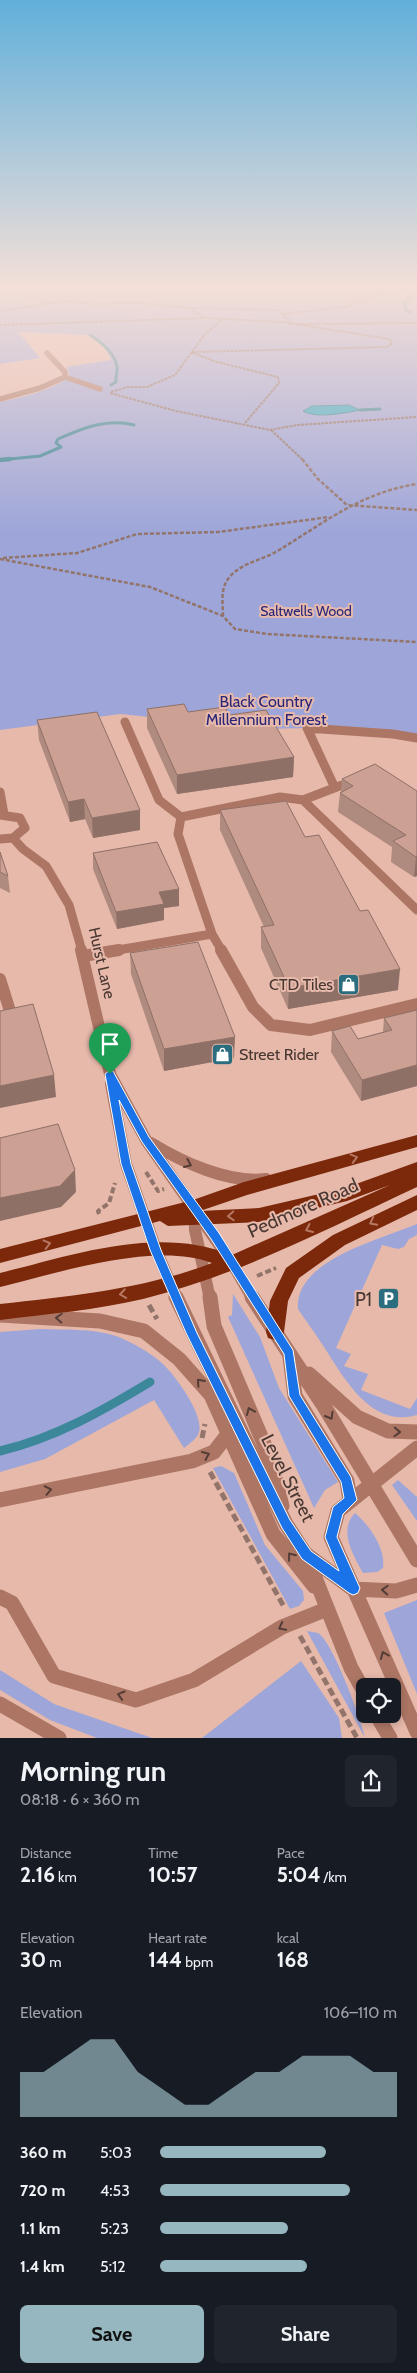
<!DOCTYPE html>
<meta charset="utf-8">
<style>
body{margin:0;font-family:Cabin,sans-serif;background:#20242c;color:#f1f3f6;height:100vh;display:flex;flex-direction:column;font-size:19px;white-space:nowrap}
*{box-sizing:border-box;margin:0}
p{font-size:16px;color:#9ea1a6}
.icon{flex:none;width:28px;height:28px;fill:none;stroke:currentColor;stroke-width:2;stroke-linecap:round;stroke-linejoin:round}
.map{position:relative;height:1738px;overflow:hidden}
.side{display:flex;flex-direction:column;background:#171b24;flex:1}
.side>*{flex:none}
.buttons{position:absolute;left:356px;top:1678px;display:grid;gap:10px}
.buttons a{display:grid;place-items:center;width:45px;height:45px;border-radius:8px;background:#171b24;box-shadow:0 2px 8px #0003;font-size:25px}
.pin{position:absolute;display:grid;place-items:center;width:42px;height:42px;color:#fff;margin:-51px -21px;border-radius:50% 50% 50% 0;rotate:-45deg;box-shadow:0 0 5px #0007}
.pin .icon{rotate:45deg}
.round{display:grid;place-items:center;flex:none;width:52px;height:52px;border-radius:8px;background:#20242c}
.overview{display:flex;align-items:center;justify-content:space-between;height:85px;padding:0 20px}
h1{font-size:28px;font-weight:700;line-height:38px}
.figures{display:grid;grid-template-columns:repeat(3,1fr);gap:8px;height:85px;padding:5px 20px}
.figures div{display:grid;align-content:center}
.figures b{font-size:21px;font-weight:700}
.figures small{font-size:14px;font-weight:400}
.figures p{font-size:14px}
.chart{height:140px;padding:10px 20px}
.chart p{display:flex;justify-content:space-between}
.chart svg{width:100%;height:90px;margin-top:5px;fill:#97b7c0;opacity:.7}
.button{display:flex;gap:10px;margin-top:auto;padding:10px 20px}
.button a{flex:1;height:58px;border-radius:8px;background:#97b7c0;color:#111;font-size:20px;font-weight:700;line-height:58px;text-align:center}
.button a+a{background:#20242c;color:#f1f3f6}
ul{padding:0 20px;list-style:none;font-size:16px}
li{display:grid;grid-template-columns:80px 60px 1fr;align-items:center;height:38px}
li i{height:12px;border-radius:6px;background:#97b7c0}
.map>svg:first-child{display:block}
.green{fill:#9ea6d9}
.water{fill:#37a9c5;stroke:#3c8799}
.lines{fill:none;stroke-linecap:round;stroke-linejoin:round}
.stream-far2{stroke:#3c8799;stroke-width:3}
.stream-far1{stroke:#3c8799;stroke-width:4.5}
.stream{stroke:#3c8799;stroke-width:9}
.path-far3{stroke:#92746a;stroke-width:2;stroke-dasharray:3 1;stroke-linecap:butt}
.path-far2{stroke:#92746a;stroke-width:2.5;stroke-dasharray:4 2;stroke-linecap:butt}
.path-far1{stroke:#92746a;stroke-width:4;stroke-dasharray:6 3;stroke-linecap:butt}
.path{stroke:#92746a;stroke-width:5;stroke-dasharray:8 4;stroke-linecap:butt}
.service-far3{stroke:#ad7664;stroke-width:5.5}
.service-far2{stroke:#ad7664;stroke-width:9}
.service-far1{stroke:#ad7664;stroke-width:12}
.service{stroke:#ad7664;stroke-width:15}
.minor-far1{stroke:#ad7664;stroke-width:5.5}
.minor{stroke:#ad7664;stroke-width:15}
.tertiary-far2{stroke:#ad7664;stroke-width:9}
.tertiary-far1{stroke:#ad7664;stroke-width:12}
.tertiary{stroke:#ad7664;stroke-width:15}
.trunk{fill:#7c280a;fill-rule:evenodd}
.wall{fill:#af8a7e}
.shaded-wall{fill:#8f7067}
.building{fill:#cca093;stroke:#8f7067}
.oneway{stroke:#b67863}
.oneway2{stroke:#533d36}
.route{fill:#1a73e8;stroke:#fff;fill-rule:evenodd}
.labels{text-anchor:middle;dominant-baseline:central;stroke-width:4;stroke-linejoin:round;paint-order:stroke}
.far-park-label{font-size:14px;fill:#292578;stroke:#e6b9ab}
.park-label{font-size:16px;fill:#292578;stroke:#e6b9ab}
.street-label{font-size:16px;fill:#493731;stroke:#e6b9ab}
.poi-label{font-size:16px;fill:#493731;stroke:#e6b9ab;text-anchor:end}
.near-street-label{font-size:19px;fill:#493731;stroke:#e6b9ab}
.near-poi-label{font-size:19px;fill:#493731;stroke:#e6b9ab;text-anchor:end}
</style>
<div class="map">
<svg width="417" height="1738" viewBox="0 0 417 1738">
<rect width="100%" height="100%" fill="#e6b9ab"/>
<path class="green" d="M0 289H417V735L307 728 266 729 120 714 0 730V402C24 397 49 391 70 377L67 367 111 360 105 345 88 335 18 332 40 358 0 364Z
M417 1224V1235L409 1239 404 1247 398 1249 382 1245 336 1348 351 1354 344 1366 368 1374 361 1390 410 1409 417 1398V1415C368 1429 342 1373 320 1341 313 1330 305 1320 298 1309 294 1260 382 1239 417 1224Z
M233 1294 260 1337 279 1388 338 1482 325 1490 314 1508 228 1317 232 1315Z
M40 1329C64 1330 93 1328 116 1336 130 1341 155 1355 165 1366 176 1377 204 1415 199 1432 197 1439 190 1443 184 1448L154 1400 45 1459 0 1472V1332Z
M221 1466 234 1473 265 1545 303 1591 304 1600 299 1606 290 1609 213 1468Z
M398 1480 417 1497V1521L392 1485Z
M355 1513C369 1525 386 1548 383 1568L377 1572 363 1573C353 1555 338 1530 355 1513Z
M417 1600V1694L384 1613Z
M307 1631C310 1632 315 1632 318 1633 332 1640 362 1721 365 1738Z
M301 1661 339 1718 342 1738H202Z
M0 1670 54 1704 152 1738H97L50 1720 0 1690Z"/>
<path class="water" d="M349 405 360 410C346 413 315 419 303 411L312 406Z"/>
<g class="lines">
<path class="stream-far2" d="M373 289H380
M389 289 410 291V298L403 304 406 307 405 310 410 312
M90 335C101 342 114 352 117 366 118 372 115 376 116 382L111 385
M360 410 380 409
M0 460 40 456 61 447 56 443 58 439C83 428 107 418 134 425"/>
<path class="stream-far1" d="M0 460 10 459"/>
<path class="stream" d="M0 1451C55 1438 102 1411 150 1382"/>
<path class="path-far3" d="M2 289 49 303
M191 309 204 318
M0 311 66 301 89 304 142 303 189 308 278 310 292 323
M283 314 345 307 383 293 385 289
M298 324 417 323
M0 325 205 318 281 322 384 338 391 340 392 343 387 347 191 352
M193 353 217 362 278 377 279 383 245 423
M111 392 128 387H147L175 375 205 334 223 319
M110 393 176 411 270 430 297 425 417 417
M271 430 303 460"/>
<path class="path-far2" d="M302 459 318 479 347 505 417 510
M3 558 77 553 137 534 218 532 329 517
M0 559 150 587 223 616 235 629 267 634 417 642
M223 616C223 604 220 590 228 579 239 564 258 561 274 553 323 524 359 493 417 484"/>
<path class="path-far1" d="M146 1172 158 1191 164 1189
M99 1214 98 1211 109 1203 115 1183
M257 1276 276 1268"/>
<path class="path" d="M149 1305 157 1319
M202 1438 205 1424
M210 1472 284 1607
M300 1636 357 1738"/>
<path class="service-far3" d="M65 377 100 389"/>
<path class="service-far2" d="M125 722 159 800 181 817 178 834 212 934
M335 788 307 728 393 734 417 738
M303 800 342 785
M181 817 280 797 303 800 417 910
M112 951 212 934 222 951"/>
<path class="service-far1" d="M221 950 253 1007 271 1025 310 1030 417 1004
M83 956 119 950
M0 979 10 1011"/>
<path class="service" d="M0 1500 192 1461 214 1452 228 1434
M0 1597 12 1603 54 1676 136 1700 194 1680 282 1627 327 1609"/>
<path class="minor-far1" d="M0 399 40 388 65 377V372L47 353"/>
<path class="minor" d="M290 1357 295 1396 347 1481 350 1500
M309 1374 357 1417 388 1431 417 1432
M417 1448 338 1511 331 1537 417 1732
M307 1555 353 1589 396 1591 417 1585
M0 1704 59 1738"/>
<path class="tertiary-far2" d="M0 792 4 814
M0 815 20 818 25 828 13 838 0 839
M13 838 23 849 46 866 69 905 82 951"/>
<path class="tertiary-far1" d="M81 950 110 1074 146 1140 232 1263 253 1299
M111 1084 126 1164 156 1250 177 1299
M151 1143C182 1162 229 1184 266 1179
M194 1213 195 1230 210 1299"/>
<path class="tertiary" d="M176 1297 286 1524 306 1555 351 1668 365 1693
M210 1297 214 1326 270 1458 282 1506
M252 1297 324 1406 417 1560
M0 1315 100 1321 144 1331 179 1359 211 1395 273 1534 314 1586
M376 1714 390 1738"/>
<path class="trunk" d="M417 1135V1147L247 1195 200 1211 259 1208 345 1188 417 1162V1187C327 1229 239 1275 143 1299 96 1310 48 1314 0 1320V1304C72 1296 144 1289 212 1263 155 1241 58 1273 0 1287V1273C74 1255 157 1225 232 1255L390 1185 347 1201 259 1222 168 1226 160 1221 0 1263V1249L193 1200 244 1182Z
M417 1195V1210L345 1245 299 1278 288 1301 284 1332 282 1338 275 1340 268 1338 266 1332 270 1301 286 1268 333 1235Z"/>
</g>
<path class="wall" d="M147 709 229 715 294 757 293 777 177 794 147 728Z
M37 720 140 810V830L93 838 85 819 70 822 39 740Z
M342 779 417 791V876L414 877 391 862 392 847 338 812 340 793 341 792Z
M220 810 305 837 398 990 288 1009 261 948V927H264L220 830Z
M0 852 8 876 10 893 0 888Z
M93 853 179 906 164 908V920L117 929 93 869Z
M130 953 234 1058 164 1071 131 974Z
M417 1010V1086L361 1101 331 1052 332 1031 358 1039 383 1032 384 1018Z"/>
<path class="shaded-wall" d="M294 757 293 777 177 794V775Z
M84 799 85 819 70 822 68 802Z
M140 810V830L93 838 92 818Z
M417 856V876L414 877 416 857Z
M179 889V906L164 908V920L117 929 116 912 159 892Z
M400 969 398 990 288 1009 289 988Z
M235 1037 234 1058 164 1071V1049Z
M417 1065V1086L361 1101 362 1080Z
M54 1075 56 1097 0 1108V1086Z
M75 1170 76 1192 61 1207 0 1221V1198Z"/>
<path class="building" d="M184 704 188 712 225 707 229 715 266 710 294 757 177 775 147 709Z
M97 712 140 810 92 818 84 799 68 802 37 720Z
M375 764 417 791V856L416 857 393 841 406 835 340 793 353 786 342 779Z
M286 801 305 837 319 835 360 911 368 910 400 969 289 988 261 927 274 925 220 810Z
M157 842 179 889 159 892 164 904 116 912 93 853Z
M0 852 8 876 0 872Z
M198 942 235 1037 164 1049 130 953Z
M33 1004 54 1075 0 1086V1011Z
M417 1010V1065L362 1080 332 1031 350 1026 358 1039 392 1030 384 1018Z
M58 1124 75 1170 60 1186 0 1198V1138Z"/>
<defs><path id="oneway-chevron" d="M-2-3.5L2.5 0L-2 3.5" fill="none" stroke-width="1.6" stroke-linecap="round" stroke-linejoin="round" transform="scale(1.25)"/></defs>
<g class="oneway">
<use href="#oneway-chevron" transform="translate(354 1158) rotate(-15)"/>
<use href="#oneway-chevron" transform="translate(231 1216) rotate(177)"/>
<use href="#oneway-chevron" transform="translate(373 1222) rotate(153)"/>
<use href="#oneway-chevron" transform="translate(309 1229) rotate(156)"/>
<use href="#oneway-chevron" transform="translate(47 1244) rotate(-14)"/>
<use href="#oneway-chevron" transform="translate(123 1294) rotate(171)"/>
</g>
<g class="oneway2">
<use href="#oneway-chevron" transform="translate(188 1164) rotate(23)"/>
<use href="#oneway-chevron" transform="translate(59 1318) rotate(-177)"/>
<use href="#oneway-chevron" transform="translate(200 1382) rotate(-132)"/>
<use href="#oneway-chevron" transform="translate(250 1411) rotate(-113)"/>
<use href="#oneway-chevron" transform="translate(330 1416) rotate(60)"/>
<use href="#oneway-chevron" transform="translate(397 1432) rotate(2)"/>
<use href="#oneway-chevron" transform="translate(206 1455) rotate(-24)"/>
<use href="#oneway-chevron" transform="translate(48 1490) rotate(-12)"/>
<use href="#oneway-chevron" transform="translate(291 1556) rotate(-128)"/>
<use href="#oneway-chevron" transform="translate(385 1590) rotate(-177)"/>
<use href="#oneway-chevron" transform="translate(282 1627) rotate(153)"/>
<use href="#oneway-chevron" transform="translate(384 1655) rotate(-113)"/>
<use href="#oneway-chevron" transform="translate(121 1695) rotate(-164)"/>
</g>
<linearGradient id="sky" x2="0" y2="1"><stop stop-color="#61b0da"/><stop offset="0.54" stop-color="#f4e0d9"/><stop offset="1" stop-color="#f4e0d9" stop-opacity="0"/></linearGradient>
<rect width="417" height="532" fill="url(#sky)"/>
<path class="route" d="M110 1070 113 1071 149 1137 219 1233 293 1350 300 1395 351 1477 357 1500 343 1514 337 1537 360 1588 358 1593 353 1595 349 1593 302 1559 282 1528 186 1333 150 1250 121 1164 105 1074ZM119 1100 142 1142 211 1239 284 1354 289 1396 341 1482 344 1498 333 1507 325 1537 339 1571 311 1551 290 1520 197 1333 161 1250 131 1164Z"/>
<defs>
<symbol id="shop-square" viewBox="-11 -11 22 22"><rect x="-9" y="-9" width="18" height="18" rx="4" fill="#2a6d7e" stroke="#e6b9ab"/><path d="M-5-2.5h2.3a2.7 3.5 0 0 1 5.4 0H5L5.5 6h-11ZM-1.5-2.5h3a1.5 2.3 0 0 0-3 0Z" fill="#fff"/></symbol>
<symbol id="parking-square" viewBox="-11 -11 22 22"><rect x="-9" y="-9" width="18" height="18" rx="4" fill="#2a6d7e" stroke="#e6b9ab"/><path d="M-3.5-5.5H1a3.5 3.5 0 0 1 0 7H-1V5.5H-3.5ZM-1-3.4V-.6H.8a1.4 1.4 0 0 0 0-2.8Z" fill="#fff"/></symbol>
</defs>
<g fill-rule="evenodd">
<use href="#shop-square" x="336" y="972" width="25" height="25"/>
<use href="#shop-square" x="210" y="1042" width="25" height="25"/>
<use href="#parking-square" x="376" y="1286" width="25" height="25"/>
</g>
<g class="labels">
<g class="far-park-label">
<text x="306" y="611">Saltwells Wood</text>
</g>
<g class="park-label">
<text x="266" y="701">Black Country<tspan x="266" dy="18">Millennium Forest</tspan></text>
</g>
<g class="street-label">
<text transform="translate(102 963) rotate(77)">Hurst Lane</text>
</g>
<g class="poi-label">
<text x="333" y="984">CTD Tiles</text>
<text x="239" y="1054" text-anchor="start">Street Rider</text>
</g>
<g class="near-street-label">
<text transform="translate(303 1208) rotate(-24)">Pedmore Road</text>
<text transform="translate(288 1478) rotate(63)">Level Street</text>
</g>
<g class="near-poi-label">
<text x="372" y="1299">P1</text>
</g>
</g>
</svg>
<div class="buttons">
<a><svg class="icon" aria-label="locate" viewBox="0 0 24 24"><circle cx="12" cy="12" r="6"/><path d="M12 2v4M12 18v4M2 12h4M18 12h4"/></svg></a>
</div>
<div class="pin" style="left:110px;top:1074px;background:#1e9e55"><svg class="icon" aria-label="arrive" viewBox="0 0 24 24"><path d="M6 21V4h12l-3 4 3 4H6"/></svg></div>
</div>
<section class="side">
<div class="overview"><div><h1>Morning run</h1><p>08:18 · 6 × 360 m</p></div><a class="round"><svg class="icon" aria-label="share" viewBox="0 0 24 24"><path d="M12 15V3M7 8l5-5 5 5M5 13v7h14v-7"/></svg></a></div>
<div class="figures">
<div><p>Distance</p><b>2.16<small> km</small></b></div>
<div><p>Time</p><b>10:57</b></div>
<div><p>Pace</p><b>5:04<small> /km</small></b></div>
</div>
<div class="figures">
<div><p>Elevation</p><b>30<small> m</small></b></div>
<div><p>Heart rate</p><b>144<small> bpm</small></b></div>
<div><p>kcal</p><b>168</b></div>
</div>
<div class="chart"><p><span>Elevation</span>106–110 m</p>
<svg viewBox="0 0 160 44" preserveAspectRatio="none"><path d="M0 44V22L10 22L20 14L30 6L40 6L50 22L60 30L70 38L80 38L90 30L100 22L110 22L120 14L130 14L140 14L150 22L160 22V44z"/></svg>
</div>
<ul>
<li><b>360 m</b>5:03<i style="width:70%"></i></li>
<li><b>720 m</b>4:53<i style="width:80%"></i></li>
<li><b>1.1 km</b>5:23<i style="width:54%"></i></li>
<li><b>1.4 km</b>5:12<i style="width:62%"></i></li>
</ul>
<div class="button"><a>Save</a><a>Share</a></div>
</section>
